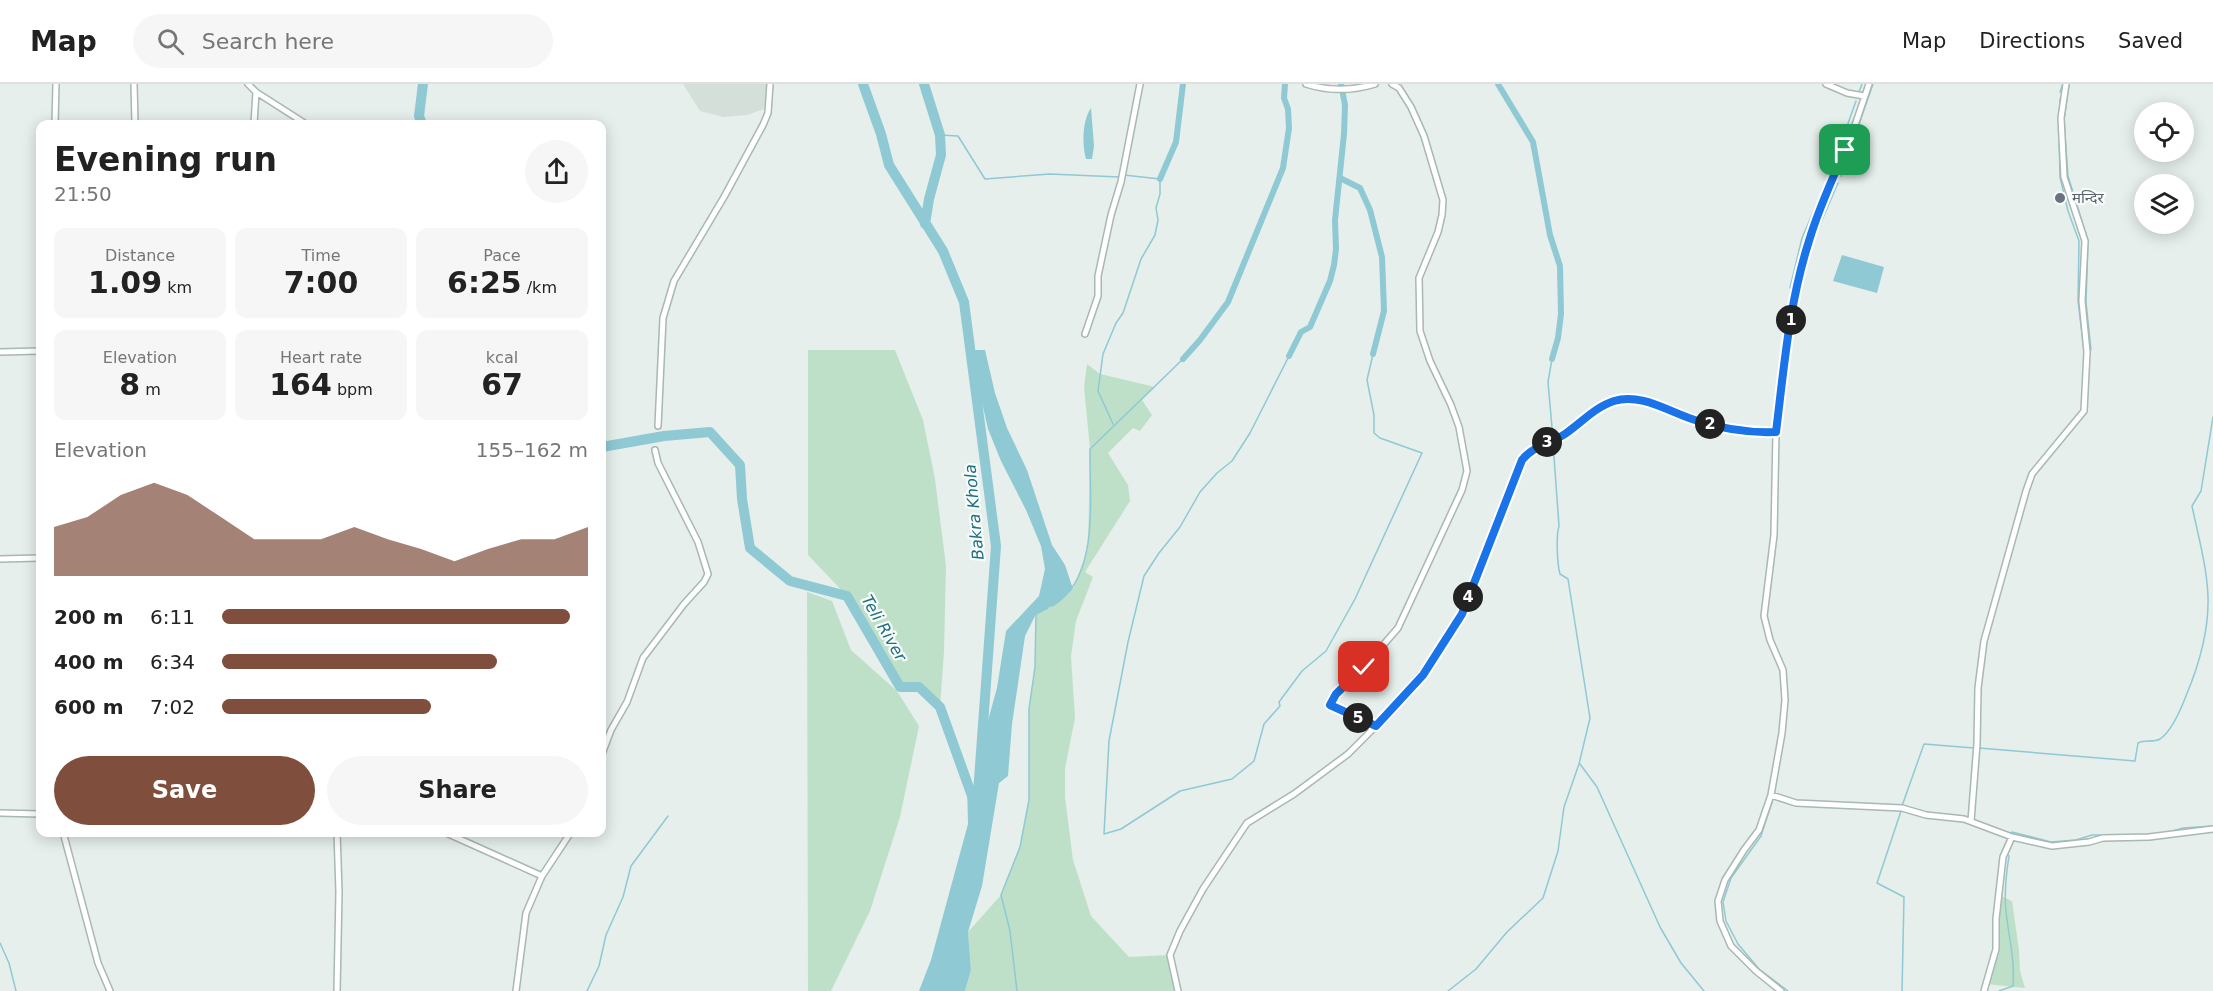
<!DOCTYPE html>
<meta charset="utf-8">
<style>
body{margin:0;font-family:"DejaVu Sans","Noto Sans Devanagari",sans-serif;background:#f6f6f6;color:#222;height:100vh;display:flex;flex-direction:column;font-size:22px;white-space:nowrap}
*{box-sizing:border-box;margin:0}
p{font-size:20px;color:#767676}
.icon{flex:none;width:33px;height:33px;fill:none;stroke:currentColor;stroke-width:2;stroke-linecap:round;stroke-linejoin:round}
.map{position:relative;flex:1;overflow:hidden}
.details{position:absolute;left:36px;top:36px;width:570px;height:717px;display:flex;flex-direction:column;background:#fff;border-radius:12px;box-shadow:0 3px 15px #0003}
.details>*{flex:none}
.buttons{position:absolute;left:2134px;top:18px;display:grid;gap:12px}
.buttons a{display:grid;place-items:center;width:60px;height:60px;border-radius:50%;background:#fff;box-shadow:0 3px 15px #0003;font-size:30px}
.pin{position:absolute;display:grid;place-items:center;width:51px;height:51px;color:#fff;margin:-26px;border-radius:12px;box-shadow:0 3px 9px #0006}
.km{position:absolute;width:30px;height:30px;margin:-15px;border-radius:50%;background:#222;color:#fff;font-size:16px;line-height:30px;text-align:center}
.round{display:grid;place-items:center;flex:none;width:63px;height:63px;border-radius:32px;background:#f6f6f6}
.head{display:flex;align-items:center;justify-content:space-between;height:102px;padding:0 18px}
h1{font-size:33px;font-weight:800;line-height:45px}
.figures{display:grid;grid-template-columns:repeat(3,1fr);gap:9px;height:102px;padding:6px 18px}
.figures div{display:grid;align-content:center;border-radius:12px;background:#f6f6f6;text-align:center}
.figures b{font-size:30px;font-weight:800}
.figures small{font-size:16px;font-weight:400}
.figures p{font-size:16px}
.chart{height:168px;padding:12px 18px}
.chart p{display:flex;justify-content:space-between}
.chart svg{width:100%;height:108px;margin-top:6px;fill:#804e3d;opacity:.7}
.action{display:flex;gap:12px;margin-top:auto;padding:12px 18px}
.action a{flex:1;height:69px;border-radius:36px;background:#804e3d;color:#fff;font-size:24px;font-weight:800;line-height:69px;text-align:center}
.action a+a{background:#f6f6f6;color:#222}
ul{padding:0 18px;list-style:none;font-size:20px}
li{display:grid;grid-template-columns:96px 72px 1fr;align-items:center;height:45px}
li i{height:15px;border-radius:8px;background:#804e3d}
header{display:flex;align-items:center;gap:36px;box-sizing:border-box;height:84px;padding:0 30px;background:#fff;border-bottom:2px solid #e0e0e0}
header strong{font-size:28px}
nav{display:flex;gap:33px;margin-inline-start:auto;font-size:21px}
.search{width:420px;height:54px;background:#f6f6f6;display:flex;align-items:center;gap:15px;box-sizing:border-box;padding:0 21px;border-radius:33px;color:#767676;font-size:22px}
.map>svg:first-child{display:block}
.built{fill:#d4dfda}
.green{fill:#bfe0c8}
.water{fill:#8ec9d4}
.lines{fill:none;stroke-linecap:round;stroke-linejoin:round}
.stream{stroke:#8ec9d4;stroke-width:1.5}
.canal{stroke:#8ec9d4;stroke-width:6}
.river{stroke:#8ec9d4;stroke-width:10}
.street-casing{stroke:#a8b8b2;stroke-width:8}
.street{stroke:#fff;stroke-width:5}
.route-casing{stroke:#fff;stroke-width:12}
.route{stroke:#1a73e8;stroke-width:8}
.worship-dot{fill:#6b7280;stroke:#f7fbf9;stroke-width:2}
.labels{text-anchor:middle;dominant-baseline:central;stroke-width:4.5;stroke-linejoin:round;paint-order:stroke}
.worship-label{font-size:15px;fill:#5b616d;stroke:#f7fbf9;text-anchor:start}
.water-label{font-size:16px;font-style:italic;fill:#1c6f80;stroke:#f7fbf9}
</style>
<header>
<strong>Map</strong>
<div class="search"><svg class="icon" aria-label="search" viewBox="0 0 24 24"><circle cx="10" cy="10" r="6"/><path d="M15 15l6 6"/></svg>Search here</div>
<nav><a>Map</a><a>Directions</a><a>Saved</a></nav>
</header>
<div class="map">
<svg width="2213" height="907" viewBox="0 0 2213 907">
<rect width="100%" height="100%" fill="#e6efeb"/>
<path class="built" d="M683 0H767L764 25 747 31 723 33 700 27Z"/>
<path class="green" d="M808 266H895L923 336 935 395 946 482 944 567 940 623 919 604 900 603 847 512 808 471Z
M1087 280 1100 290 1155 303 1142 316 1152 331 1140 347 1133 344 1108 369 1128 401 1130 417 1085 488 1093 493 1076 537 1071 572 1075 634 1065 685V713L1073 776 1091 832 1129 873 1170 871 1178 907H965L971 886 968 848 1001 811 1020 763 1029 716V625L1035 582 1036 530 1056 520 1073 505 1088 465 1090 365 1084 303Z
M807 508 832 517 851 566 897 607 919 642 900 733 870 827 831 907H808Z
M1999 811 2012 817 2019 866 2020 887 2025 904 1986 900 1996 865Z"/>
<path class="water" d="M1091 24 1094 62 1092 75H1086C1082 61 1082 37 1091 24Z
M1842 171 1884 183 1877 209 1833 197Z
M970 266H985L995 309 1007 344 1027 386 1052 461 1065 481 1073 505 1056 520 1036 530 1025 552 1012 640 1008 692 999 699 982 802 968 848 971 886 965 907H919L931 876 968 740 967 700 978 709 982 658 997 604 1006 547 1039 512 1045 485 1041 462 1026 426 1001 377 988 345Z"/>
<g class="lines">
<path class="stream" d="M2069 0 2064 36 2068 92 2088 157 2086 218 2091 266
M1859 8 1862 0
M2060 8 2063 0
M2060 23V15
M2059 49 2060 93 2068 127 2079 157 2078 217 2084 266
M940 51 958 52 985 95 1050 90 1119 93
M1841 92 1873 0
M1790 204 1802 154 1832 84 1856 17
M1796 219 1812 159 1838 99
M1289 272 1250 349 1232 377 1217 389 1200 408 1180 443 1159 469 1144 492 1128 558 1109 657 1104 750 1121 745 1180 707 1232 695 1254 677 1264 640 1280 622 1279 618 1302 587 1326 567 1355 515 1422 369 1380 354 1374 349V331L1367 296 1373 270
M1552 275 1548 298 1553 355
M1113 340 1098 307 1103 270 1116 239 1123 229 1141 175 1155 151 1158 136 1156 124 1160 110V95L1124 91
M1052 522C1101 495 1089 412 1090 365L1183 275
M1979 664 2135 677 2138 659C2145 655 2153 659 2160 655 2172 647 2181 625 2186 612 2199 581 2209 547 2208 513 2207 483 2198 451 2192 422L2201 407 2213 333
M1580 680 1597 703 1660 843 1681 879 1704 907
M1773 715 1761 752 1731 794 1723 818 1726 837 1738 860 1759 885 1788 907
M1902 722 1924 660 1974 664
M1901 727 1877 799 1904 813 1902 907
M2169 748 2183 744 2213 742
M2010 750 2012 748 2051 758 2076 756 2092 751H2141
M2003 766 2008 754
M0 859 9 879 16 907
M587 907 599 882 606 851 623 813 631 782 668 732
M1017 907 1010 847 1001 811 1020 763 1029 716V625L1035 583 1036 530 1048 524
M1448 907 1476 885 1507 848 1543 814 1558 767 1564 723 1579 680 1590 634 1568 495 1560 490C1557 479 1556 452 1559 442L1553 359
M1999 907 2013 902C2015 876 2009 854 2006 828 2004 809 2006 791 2009 772L2006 770"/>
<path class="canal" d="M1498 0 1533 58 1550 151 1560 182 1561 230 1558 254 1552 275
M1340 94 1360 104 1370 126 1382 173 1384 227 1373 270
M1160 95 1176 58 1183 0
M1289 272 1301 248 1310 243 1330 197 1334 181 1336 165 1335 136 1344 50 1345 21 1341 0
M1183 275 1200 256 1228 218 1283 84 1289 44 1288 25 1284 14 1285 0"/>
<path class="river" d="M863 0 881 50 889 81 943 167 964 218 996 462 977 723
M924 0 940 51 941 71 929 115 925 140
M422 40 419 32 423 0
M602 363 664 352 710 348 740 381 742 415 750 464 790 497 847 512 900 603H919L940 623 972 712"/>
<defs>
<path id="street" d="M134 0 135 40
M248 0 256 8 254 40
M1306 0C1328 7 1352 7 1375 0
M1826 0 1847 9 1864 12
M256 8 306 40
M55 40 56 0
M1085 250 1098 212V192L1111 131 1121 98 1140 0
M0 268 40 267
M658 342 663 234 674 197 724 113 763 41 768 29 770 0
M0 475 40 474
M1376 642 1330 621 1336 610 1364 583 1398 544 1462 406 1467 387 1459 343 1451 321 1430 277 1420 247 1419 194 1438 148 1442 131 1443 116 1424 52 1411 23 1399 4 1392 0
M602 670 611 646 627 618 643 574 684 520 704 498 708 490 698 458 658 379 655 366
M1771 711 1796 719 1902 724 1926 731 1964 735 2012 753 2052 762 2089 758 2103 754 2149 753 2213 745
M0 729 40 730
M1971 737 1977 660 1978 604 1984 557 2026 407 2032 390 2084 327 2087 268 2082 217 2085 157 2064 93 2061 34 2066 0
M63 748 98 879 110 907
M444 748 542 792
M337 907 339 808 337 748
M516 907 526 829 542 792 571 748
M1178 907 1170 871 1180 847 1203 805 1247 739 1294 710 1348 670 1376 642 1433 576 1462 530 1522 376C1534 362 1550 361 1565 351 1581 339 1595 323 1614 317 1642 308 1672 330 1698 337 1723 345 1750 349 1776 348
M1781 907 1756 887 1731 862 1720 837 1718 817 1725 796 1744 766 1759 746 1771 711 1782 649 1785 616 1783 586 1770 556 1764 532 1774 451 1776 348 1785 263 1796 205 1809 155 1851 53 1869 0
M1984 907 1996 865V835L2003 773 2012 753"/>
</defs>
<use href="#street" class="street-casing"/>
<use href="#street" class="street"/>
</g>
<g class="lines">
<defs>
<path id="route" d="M1364 583 1336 610 1330 621 1376 642 1423 591 1462 530 1522 376C1534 361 1550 360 1565 350 1581 339 1595 323 1614 317 1642 308 1672 330 1698 337 1723 345 1750 349 1776 348 1784 284 1789 219 1809 157 1818 126 1832 96 1845 66"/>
</defs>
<use href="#route" class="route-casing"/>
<use href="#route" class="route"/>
</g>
<circle class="worship-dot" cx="2060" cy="114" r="6"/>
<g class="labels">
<g class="worship-label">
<text x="2072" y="114">मन्दिर</text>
</g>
<g class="water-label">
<text transform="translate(974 428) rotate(-95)">Bakra Khola</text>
<text transform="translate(884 544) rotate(60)">Teli River</text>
</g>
</g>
</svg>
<div class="buttons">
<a><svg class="icon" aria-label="locate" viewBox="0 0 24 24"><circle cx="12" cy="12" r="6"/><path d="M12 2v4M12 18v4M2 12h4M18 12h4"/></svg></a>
<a><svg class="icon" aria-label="layers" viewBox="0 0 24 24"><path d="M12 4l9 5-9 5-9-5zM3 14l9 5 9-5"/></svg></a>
</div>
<div class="pin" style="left:1845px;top:66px;background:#1e9e55"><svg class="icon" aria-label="arrive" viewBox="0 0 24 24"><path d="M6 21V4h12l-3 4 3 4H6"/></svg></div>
<div class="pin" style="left:1364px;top:583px;background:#d93025"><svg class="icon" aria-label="check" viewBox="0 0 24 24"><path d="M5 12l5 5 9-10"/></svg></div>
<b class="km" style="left:1791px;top:236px">1</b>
<b class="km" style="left:1710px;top:340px">2</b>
<b class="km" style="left:1547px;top:358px">3</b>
<b class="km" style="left:1468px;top:513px">4</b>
<b class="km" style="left:1358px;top:634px">5</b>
<section class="details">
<div class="head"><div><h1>Evening run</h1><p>21:50</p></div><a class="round"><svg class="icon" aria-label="share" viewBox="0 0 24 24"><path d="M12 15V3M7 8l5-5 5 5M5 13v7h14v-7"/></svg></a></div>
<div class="figures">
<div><p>Distance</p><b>1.09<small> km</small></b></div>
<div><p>Time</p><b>7:00</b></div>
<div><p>Pace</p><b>6:25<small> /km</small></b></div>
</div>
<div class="figures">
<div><p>Elevation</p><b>8<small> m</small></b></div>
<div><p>Heart rate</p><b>164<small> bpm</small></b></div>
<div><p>kcal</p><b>67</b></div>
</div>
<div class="chart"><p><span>Elevation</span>155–162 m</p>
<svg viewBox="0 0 160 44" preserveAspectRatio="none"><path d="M0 44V24L10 20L20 11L30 6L40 11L50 20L60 29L70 29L80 29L90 24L100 29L110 33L120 38L130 33L140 29L150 29L160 24V44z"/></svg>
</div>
<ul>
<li><b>200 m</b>6:11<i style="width:95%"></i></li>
<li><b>400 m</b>6:34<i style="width:75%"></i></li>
<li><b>600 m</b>7:02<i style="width:57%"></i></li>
</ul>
<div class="action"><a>Save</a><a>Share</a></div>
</section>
</div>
